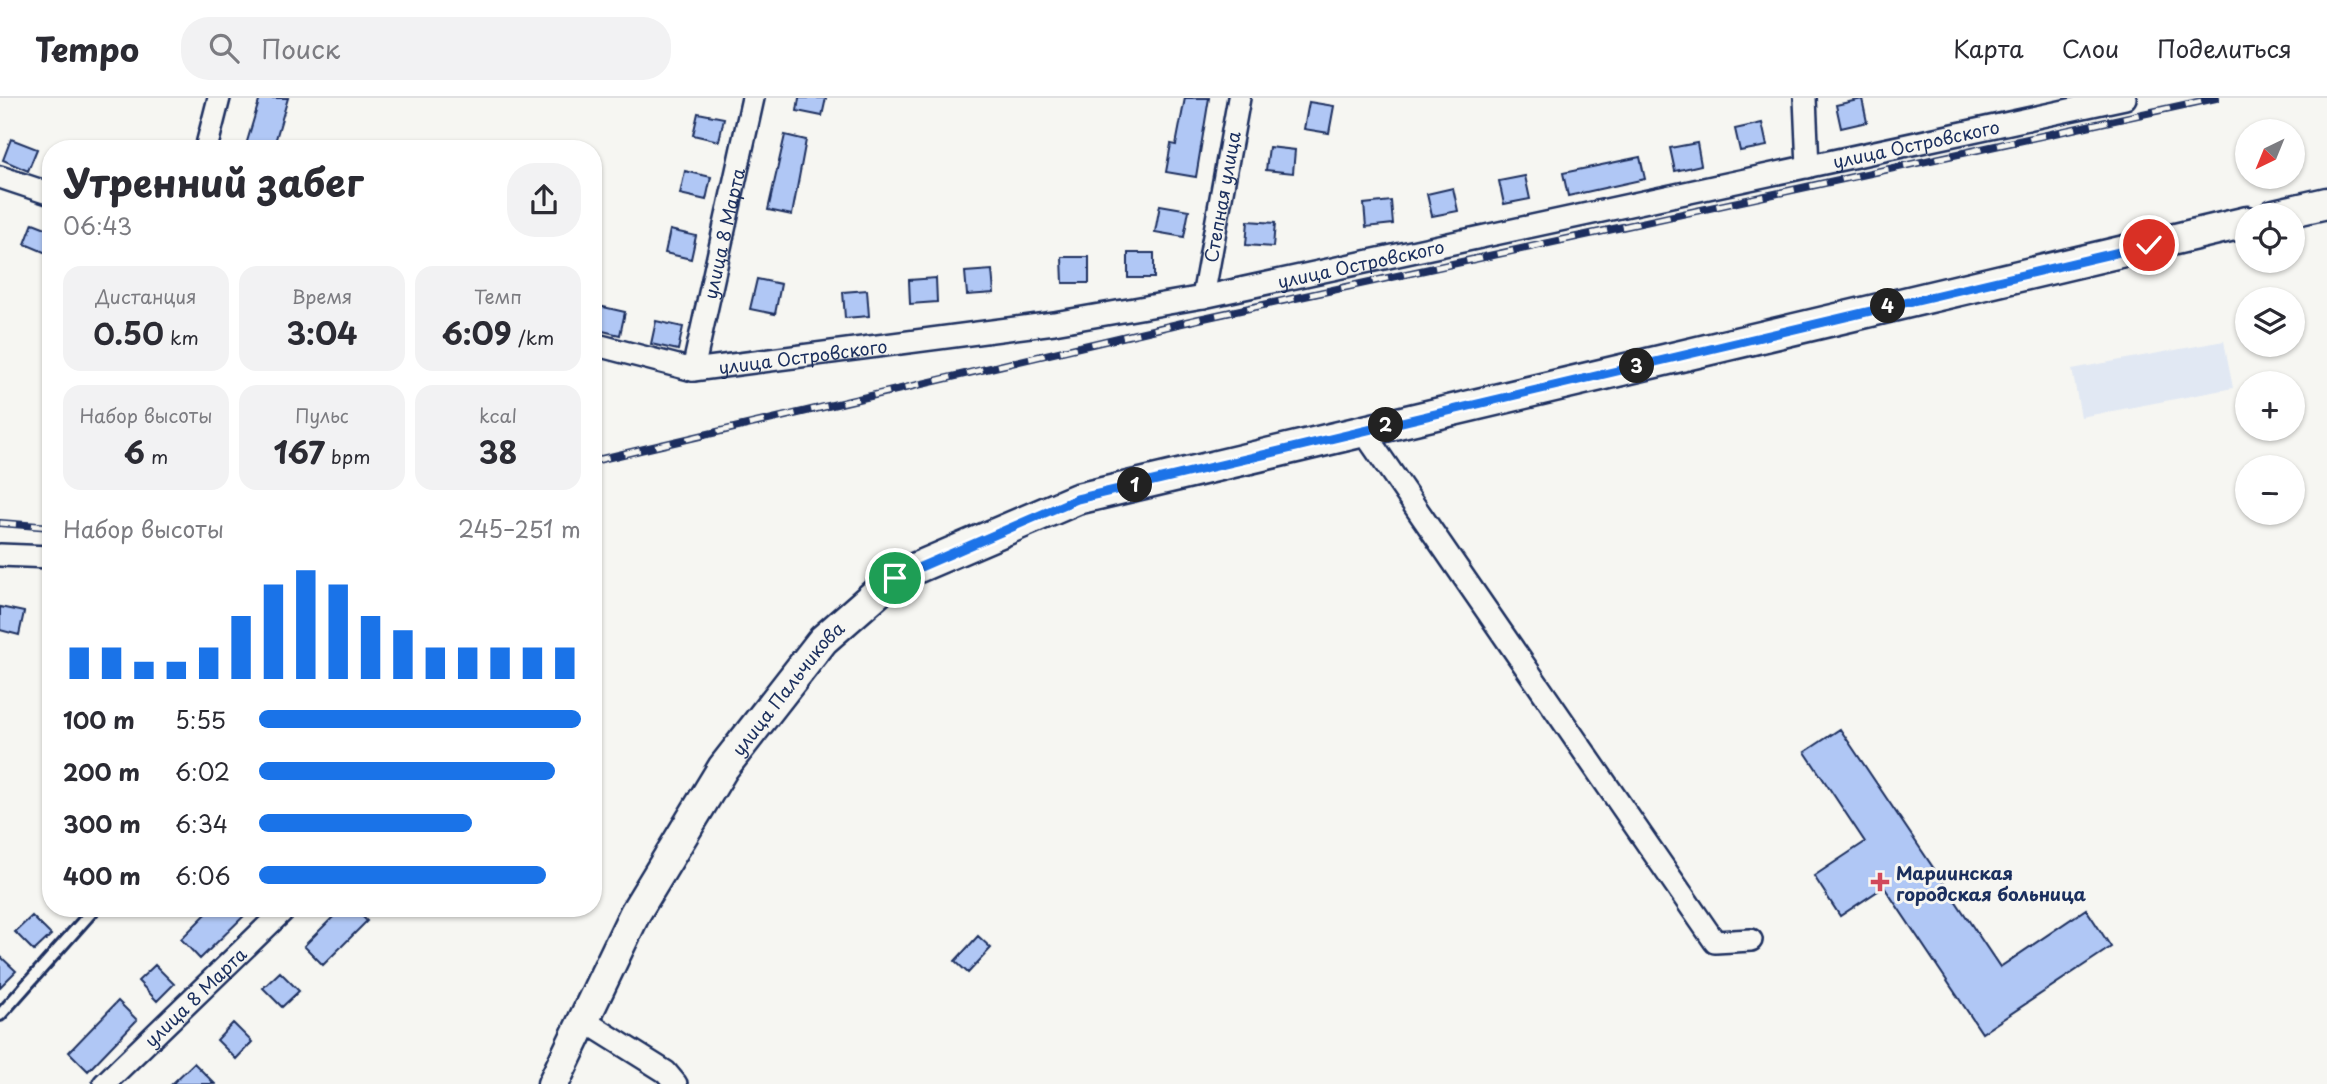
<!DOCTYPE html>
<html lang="ru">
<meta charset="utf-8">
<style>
body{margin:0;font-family:"Playpen Sans",sans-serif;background:#f2f2f3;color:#2b2b33;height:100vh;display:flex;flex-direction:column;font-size:26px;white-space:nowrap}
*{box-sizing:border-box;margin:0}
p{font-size:23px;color:#7c7c81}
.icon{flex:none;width:38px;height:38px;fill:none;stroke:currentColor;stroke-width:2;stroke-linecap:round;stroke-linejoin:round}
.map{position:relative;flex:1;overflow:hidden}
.drawer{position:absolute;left:42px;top:42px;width:560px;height:777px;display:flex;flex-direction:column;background:#fff;border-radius:28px;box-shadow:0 2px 5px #0004}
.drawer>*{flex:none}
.needle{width:46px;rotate:223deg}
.fabs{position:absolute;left:2235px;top:21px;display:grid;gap:14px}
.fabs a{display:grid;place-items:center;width:70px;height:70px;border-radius:50%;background:#fff;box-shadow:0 2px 5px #0004;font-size:35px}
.pin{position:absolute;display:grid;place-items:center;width:60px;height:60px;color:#fff;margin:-30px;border:4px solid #fff;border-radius:50%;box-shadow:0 2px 7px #0007}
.km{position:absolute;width:35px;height:35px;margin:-18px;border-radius:50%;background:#222;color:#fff;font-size:19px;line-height:35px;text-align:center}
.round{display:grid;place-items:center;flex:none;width:74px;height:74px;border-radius:28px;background:#f2f2f3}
.summary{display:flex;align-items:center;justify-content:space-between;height:119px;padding:0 21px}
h1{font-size:38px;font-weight:700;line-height:52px}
.metrics{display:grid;grid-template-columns:repeat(3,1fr);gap:10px;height:119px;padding:7px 21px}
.metrics div{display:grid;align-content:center;border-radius:18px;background:#f2f2f3;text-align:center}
.metrics b{font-size:30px;font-weight:700}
.metrics small{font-size:19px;font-weight:400}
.metrics p{font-size:19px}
.chart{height:196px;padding:14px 21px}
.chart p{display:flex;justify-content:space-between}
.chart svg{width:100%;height:126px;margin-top:7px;stroke:#1a73e8;stroke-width:6}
ul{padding:0 21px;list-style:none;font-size:23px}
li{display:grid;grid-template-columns:112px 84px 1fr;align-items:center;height:52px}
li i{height:18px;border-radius:9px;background:#1a73e8}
header{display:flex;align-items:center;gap:42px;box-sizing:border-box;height:98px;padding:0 35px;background:#fff;border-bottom:2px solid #e1e1e2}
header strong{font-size:33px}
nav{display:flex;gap:38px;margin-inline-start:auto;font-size:24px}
.search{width:490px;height:63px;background:#f2f2f3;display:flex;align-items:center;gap:18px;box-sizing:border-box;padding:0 24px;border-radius:28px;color:#7c7c81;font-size:26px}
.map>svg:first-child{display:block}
.built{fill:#e1e8f3}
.building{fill:#b0c7f5;stroke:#1b2f5e;stroke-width:2}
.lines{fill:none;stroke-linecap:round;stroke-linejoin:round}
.lane-casing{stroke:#1b2f5e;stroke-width:16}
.street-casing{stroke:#1b2f5e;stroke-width:26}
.secondary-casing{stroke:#1b2f5e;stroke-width:35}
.lane{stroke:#f6f6f2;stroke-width:10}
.street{stroke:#f6f6f2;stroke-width:21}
.secondary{stroke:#f6f6f2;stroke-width:30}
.rail-casing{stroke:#1b2f5e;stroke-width:8}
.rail{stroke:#f6f6f2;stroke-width:5;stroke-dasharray:16;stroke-linecap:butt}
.route-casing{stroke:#fff;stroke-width:14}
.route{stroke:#1a73e8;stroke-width:9}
.poi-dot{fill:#d1495b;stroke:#f6f6f2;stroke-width:2.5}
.labels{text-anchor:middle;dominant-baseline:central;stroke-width:6;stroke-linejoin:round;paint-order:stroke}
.street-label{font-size:18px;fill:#1b2f5e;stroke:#f6f6f2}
.poi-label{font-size:18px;font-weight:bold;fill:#1b2f5e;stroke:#f6f6f2;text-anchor:start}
</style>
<header>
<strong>Tempo</strong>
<div class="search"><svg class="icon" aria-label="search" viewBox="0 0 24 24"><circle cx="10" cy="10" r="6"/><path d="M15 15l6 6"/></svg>Поиск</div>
<nav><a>Карта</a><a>Слои</a><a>Поделиться</a></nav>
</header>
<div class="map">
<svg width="2327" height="986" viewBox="0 0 2327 986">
<rect width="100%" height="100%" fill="#f6f6f2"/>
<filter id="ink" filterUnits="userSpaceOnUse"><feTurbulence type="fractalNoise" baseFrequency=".0143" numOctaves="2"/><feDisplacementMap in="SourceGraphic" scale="14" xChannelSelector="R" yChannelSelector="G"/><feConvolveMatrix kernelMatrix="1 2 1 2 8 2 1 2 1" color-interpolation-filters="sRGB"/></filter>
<g filter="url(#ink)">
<path class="built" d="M2224 243 2233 290 2081 319 2072 271Z"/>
<path class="building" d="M260 0H288L273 51H258L246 47Z
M799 0H826L822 18 797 13Z
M1185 0H1209L1196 79 1166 74 1171 46 1176 47Z
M1862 1 1867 24 1841 30 1836 7Z
M1309 4 1334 8 1329 35 1304 31Z
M698 15 724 20 719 43 693 37Z
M1762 25 1767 48 1740 53 1735 31Z
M785 37 806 42 792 117 768 112Z
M11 41 37 51 28 73 3 62Z
M1697 45 1701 67 1675 73 1670 50Z
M1269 49 1295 52 1293 75 1266 72Z
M1640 59 1645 81 1568 98 1563 75Z
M685 73 711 79 706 102 680 96Z
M1525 78 1530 101 1504 106 1499 83Z
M1453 90 1458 113 1432 118 1427 96Z
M1391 103 1393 126 1366 129 1364 106Z
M1160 107 1189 112 1184 139 1155 134Z
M1248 123 1275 125 1273 149 1246 147Z
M33 125 51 132V157L25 146Z
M670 132 696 138 691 161 665 155Z
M1128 155H1154V180H1128Z
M1062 159H1089V185H1063Z
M992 172 994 195 967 197 965 174Z
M936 180 937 204 910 206 909 182Z
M757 181 781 186 775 216 750 211Z
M867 192 869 218 845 220 843 194Z
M599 208 625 214 620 237 594 231Z
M656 223 683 229 678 252 651 246Z
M0 509 24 514 19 537 0 532Z
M1840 631 2000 869 2086 811 2111 849 1982 935 1884 789 1840 818 1814 778 1865 744 1805 654Z
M212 810H252L200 861 181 841Z
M342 810H354L367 823 323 867 304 848Z
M32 818 51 837 34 853 15 834Z
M978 838 991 850 968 875 955 863Z
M0 858 16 873 0 889Z
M155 867 174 886 157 903 138 883Z
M280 874 299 893 282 909 263 890Z
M118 903 137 922 88 973 69 954Z
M233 925 252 944 236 961 217 942Z
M194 965 215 986H172Z"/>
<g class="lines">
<defs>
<path id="lane" d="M0 917 95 810"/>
<g id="street">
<path d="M1805 0 1808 69"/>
<path d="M206 51 219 0"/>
<path d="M0 79 51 96"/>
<path id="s1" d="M1203 199 1239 0"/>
<path id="s2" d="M593 246 693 272 1054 225 1203 199 2125 0"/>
<path id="s3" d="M693 272 753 0"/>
<path d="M1363 333 1715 844 1751 842"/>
<path d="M0 457 51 459"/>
<path d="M583 922 666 974 676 986"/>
<path id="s4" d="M104 986 286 810"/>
</g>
<g id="secondary">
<path d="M2274 117 2327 105"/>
<path id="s5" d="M553 986 635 815 723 670 823 542 895 479 1077 401 2247 124"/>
</g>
</defs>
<use href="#lane" class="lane-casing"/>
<use href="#street" class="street-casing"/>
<use href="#secondary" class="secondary-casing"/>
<use href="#lane" class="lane"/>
<use href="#street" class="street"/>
<use href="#secondary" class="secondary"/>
<defs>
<path id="rail" d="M593 363 1199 221 2216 0
M0 425 51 429"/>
</defs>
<use href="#rail" class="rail-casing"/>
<use href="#rail" class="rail"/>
</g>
</g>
<g class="lines" filter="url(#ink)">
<defs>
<path id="route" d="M895 480 1077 401 2149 147"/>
</defs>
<use href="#route" class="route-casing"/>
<use href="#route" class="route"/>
</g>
<path class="poi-dot" d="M1876.5 773.5h7v7h7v7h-7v7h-7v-7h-7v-7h7z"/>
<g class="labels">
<g class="street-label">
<text stroke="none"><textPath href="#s2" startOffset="1348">улица Островского</textPath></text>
<text stroke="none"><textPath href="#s1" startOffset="102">Степная улица</textPath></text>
<text stroke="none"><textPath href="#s3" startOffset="140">улица 8 Марта</textPath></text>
<text stroke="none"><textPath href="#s2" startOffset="780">улица Островского</textPath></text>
<text stroke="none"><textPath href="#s2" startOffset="214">улица Островского</textPath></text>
<text stroke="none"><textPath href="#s5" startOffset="462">улица Пальчикова</textPath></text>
<text stroke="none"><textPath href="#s4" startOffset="126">улица 8 Марта</textPath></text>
</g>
<g class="poi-label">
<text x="1896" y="774">Мариинская<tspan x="1896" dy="21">городская больница</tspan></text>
</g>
</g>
</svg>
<div class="fabs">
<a><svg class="needle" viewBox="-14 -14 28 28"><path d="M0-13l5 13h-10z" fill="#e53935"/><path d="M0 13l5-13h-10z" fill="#7c7c81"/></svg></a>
<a><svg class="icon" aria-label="locate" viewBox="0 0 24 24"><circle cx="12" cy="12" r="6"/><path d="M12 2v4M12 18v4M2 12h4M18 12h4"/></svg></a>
<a><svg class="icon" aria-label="layers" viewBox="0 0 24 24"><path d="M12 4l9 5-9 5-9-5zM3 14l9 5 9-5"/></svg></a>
<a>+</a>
<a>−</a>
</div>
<div class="pin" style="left:895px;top:480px;background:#1e9e55"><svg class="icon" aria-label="arrive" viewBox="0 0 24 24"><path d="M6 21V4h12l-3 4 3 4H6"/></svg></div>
<div class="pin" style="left:2149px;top:147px;background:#d93025"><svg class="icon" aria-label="check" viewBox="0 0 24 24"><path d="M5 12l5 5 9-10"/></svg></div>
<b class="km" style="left:1135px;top:387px">1</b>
<b class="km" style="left:1386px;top:327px">2</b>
<b class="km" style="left:1637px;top:268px">3</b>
<b class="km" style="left:1888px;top:208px">4</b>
<section class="drawer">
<div class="summary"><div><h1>Утренний забег</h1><p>06:43</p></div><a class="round"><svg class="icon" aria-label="share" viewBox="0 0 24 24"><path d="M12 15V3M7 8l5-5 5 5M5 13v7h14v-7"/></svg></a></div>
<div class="metrics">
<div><p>Дистанция</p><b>0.50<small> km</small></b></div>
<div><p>Время</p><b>3:04</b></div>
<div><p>Темп</p><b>6:09<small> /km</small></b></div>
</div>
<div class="metrics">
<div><p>Набор высоты</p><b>6<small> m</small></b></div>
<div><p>Пульс</p><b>167<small> bpm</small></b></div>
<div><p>kcal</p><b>38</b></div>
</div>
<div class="chart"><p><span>Набор высоты</span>245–251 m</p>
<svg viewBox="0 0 160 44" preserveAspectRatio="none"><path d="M5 44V33M15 44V33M25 44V38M35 44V38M45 44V33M55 44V22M65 44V11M75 44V6M85 44V11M95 44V22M105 44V27M115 44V33M125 44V33M135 44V33M145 44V33M155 44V33"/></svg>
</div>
<ul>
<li><b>100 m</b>5:55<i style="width:100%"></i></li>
<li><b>200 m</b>6:02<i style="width:92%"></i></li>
<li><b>300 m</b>6:34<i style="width:66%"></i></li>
<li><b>400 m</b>6:06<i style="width:89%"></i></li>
</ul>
</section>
</div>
